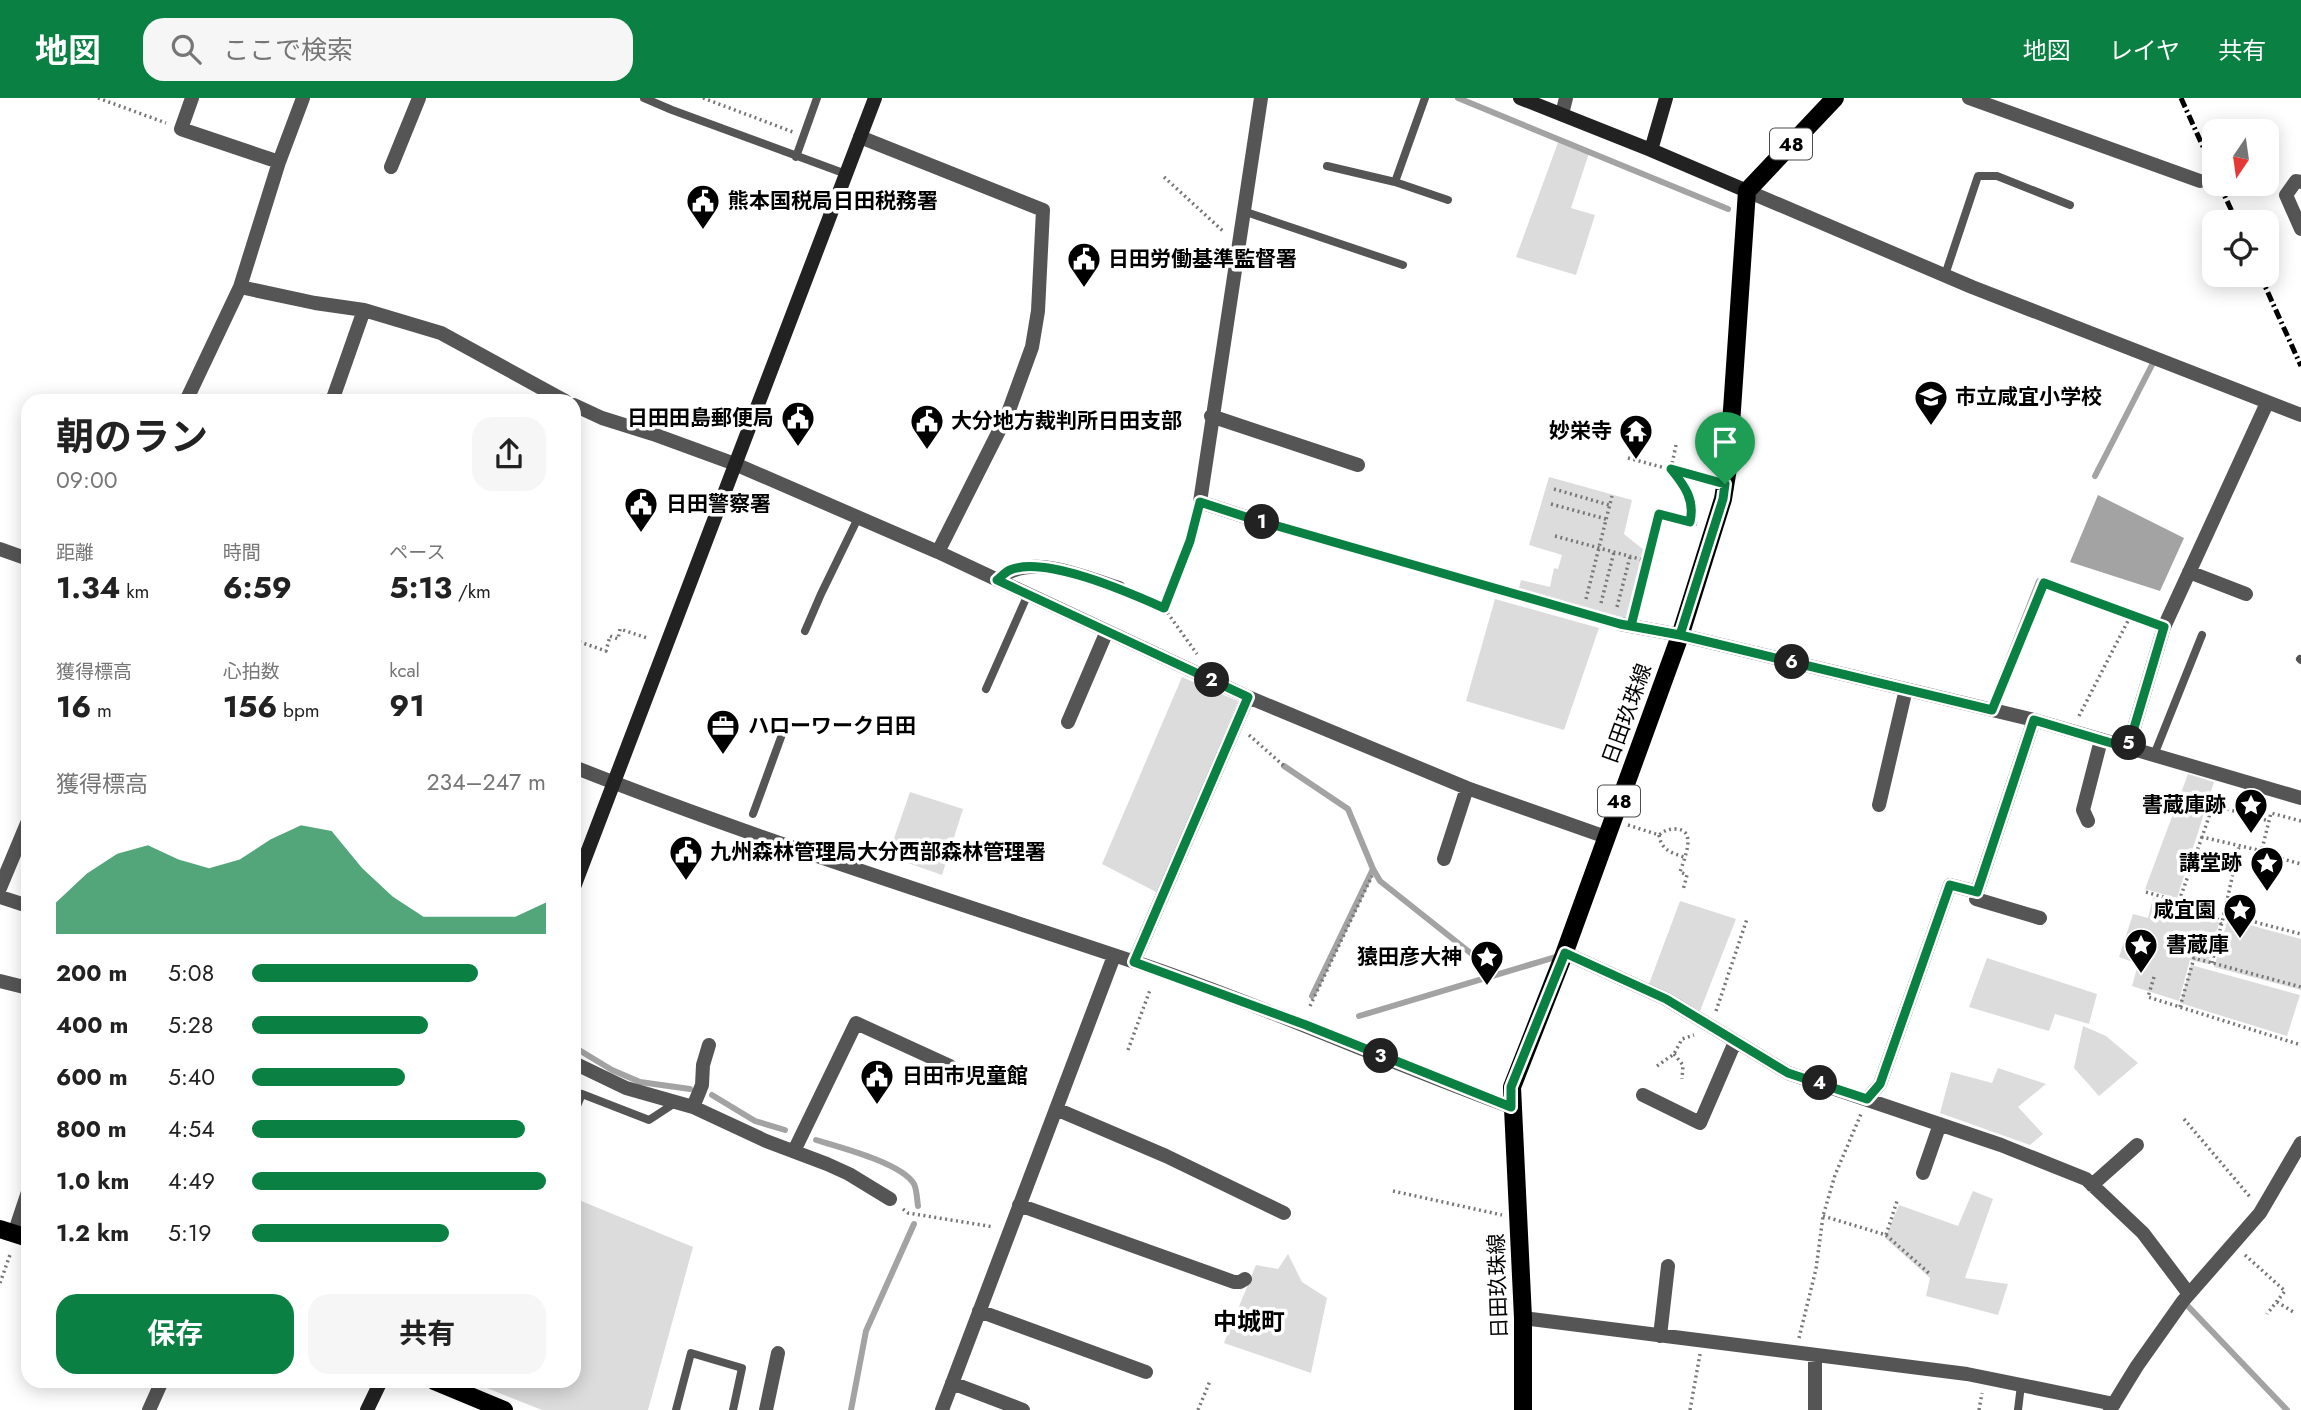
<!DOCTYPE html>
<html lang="ja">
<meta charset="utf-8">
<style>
body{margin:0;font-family:Jost,"Noto Sans JP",sans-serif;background:#f6f6f6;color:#222;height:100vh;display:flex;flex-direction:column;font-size:26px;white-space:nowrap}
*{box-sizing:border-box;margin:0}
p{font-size:23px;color:#767676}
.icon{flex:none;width:38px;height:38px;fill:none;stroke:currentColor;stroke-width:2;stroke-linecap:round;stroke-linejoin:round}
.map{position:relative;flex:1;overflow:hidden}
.details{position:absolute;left:21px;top:296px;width:560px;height:994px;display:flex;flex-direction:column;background:#fff;border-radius:21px;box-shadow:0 4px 18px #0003}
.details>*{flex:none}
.needle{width:46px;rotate:193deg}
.fabs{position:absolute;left:2202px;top:21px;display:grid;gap:14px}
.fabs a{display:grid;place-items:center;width:77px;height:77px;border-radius:14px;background:#fff;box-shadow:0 4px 18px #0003;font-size:35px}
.pin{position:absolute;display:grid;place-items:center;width:60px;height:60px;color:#fff;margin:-72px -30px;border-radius:50% 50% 50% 0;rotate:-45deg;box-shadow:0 0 7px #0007}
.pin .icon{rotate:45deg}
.km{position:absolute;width:35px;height:35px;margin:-18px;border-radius:50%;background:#222;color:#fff;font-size:19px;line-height:35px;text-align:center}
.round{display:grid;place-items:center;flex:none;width:74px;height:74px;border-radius:21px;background:#f6f6f6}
.overview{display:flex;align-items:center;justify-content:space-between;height:119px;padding:0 35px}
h1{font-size:38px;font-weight:700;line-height:52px}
.metrics{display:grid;grid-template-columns:repeat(3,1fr);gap:10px;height:119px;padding:7px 35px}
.metrics div{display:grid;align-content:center}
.metrics b{font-size:30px;font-weight:700}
.metrics small{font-size:19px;font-weight:400}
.metrics p{font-size:19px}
.chart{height:196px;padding:14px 35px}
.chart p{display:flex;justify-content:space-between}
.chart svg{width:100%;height:126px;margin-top:7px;fill:#0b8043;opacity:.7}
.button{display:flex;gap:14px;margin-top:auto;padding:14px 35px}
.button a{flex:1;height:80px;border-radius:21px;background:#0b8043;color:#fff;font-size:28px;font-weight:700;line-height:80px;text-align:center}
.button a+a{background:#f6f6f6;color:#222}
ul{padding:0 35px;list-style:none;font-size:23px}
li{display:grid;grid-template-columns:112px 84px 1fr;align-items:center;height:52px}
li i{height:18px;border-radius:9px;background:#0b8043}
header{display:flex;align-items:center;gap:42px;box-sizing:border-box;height:98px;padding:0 35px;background:#0b8043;color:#fff}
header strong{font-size:33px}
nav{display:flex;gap:38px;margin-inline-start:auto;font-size:24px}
.search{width:490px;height:63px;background:#f6f6f6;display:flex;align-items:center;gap:18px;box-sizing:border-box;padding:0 24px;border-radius:21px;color:#767676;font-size:26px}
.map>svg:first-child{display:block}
.green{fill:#dcdcdc}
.water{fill:#a3a3a3}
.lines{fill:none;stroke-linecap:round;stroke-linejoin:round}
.stream{stroke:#a3a3a3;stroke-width:6}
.path{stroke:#777;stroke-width:3.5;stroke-dasharray:2 3.5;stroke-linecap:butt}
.lane{stroke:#555;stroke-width:8}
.street{stroke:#555;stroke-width:14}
.secondary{stroke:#222;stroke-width:14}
.primary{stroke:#000;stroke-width:18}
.rail{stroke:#000;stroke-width:5;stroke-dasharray:10 3.5 2 3.5;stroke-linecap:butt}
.route-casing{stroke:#fff;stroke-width:14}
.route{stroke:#0b8043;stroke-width:9}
.labels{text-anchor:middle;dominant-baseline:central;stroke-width:7;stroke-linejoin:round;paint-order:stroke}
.shield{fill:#fff;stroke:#4c4c4c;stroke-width:2}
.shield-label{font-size:19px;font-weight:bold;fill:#000}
.poi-label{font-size:21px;font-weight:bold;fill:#000;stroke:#fff;text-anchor:start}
.street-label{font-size:21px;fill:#000;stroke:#fff}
.quarter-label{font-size:24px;font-weight:bold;fill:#000;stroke:#fff}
</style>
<header>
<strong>地図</strong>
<div class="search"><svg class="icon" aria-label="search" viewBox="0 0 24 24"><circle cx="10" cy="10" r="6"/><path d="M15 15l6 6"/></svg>ここで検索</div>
<nav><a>地図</a><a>レイヤ</a><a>共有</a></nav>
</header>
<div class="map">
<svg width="2301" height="1312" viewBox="0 0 2301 1312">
<rect width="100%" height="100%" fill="#fff"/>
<path class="green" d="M1560 39 1590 52 1571 110 1595 117 1576 177 1516 159Z
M1549 379 1632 402 1624 436 1645 453 1627 522 1518 494 1521 482 1550 489 1554 470 1558 471 1562 457 1529 447Z
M1495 501 1599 530 1564 632 1466 603Z
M1182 579 1238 603 1158 795 1102 766Z
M2188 676 2214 684 2177 800 2145 791Z
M910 694 963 711 942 777 888 758Z
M2153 800 2209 816 2219 825 2208 866 2190 862 2179 903 2132 888 2138 866 2119 859 2133 816 2148 820Z
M1680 803 1736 821 1700 913 1649 886Z
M2228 821 2301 841V892L2214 869Z
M1987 860 2097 896 2089 926 2055 916 2049 933 1969 909Z
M2191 867 2300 897 2287 938 2180 905Z
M2083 928 2106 938 2138 965 2099 998 2074 970Z
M1998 970 2046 986 2018 1009 2043 1036 2030 1047 1940 1015 1951 974 1992 985Z
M1973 1093 1993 1101 1965 1180 2008 1186 1998 1217 1926 1198 1930 1180 1885 1140 1899 1107 1958 1128Z
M574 1100 693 1149 648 1312H542L469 1283H574Z
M1288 1156 1302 1184 1327 1200 1311 1275 1224 1245 1256 1167 1278 1171Z"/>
<path class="water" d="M2098 397 2184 440 2160 493 2070 464Z"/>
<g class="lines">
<path class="stream" d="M1458 0 1728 111
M2095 378 2154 263
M1990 608 2039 483
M1284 668 1348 711 1373 771 1312 898
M1373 771 1380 783 1497 876
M1359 918 1559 858
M574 949 612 972 640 984 690 991
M712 997 755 1023 785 1032
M816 1042C839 1049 902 1065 914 1086 917 1092 917 1102 918 1108
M2184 1204 2287 1312
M851 1312 866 1233 914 1126"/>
<path class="path" d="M98 0 166 25
M703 0 793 34
M1164 79 1224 134
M1676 347 1671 371C1685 388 1695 402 1690 424
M1628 360 1710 382
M1554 391 1609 407
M1551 406 1606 421
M1259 423 1383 459
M1555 438 1647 463
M1134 497 1164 510 1197 556
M1586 501 1612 398
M1601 505 1614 454
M1617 509 1630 459
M1164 510 1190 443 1196 419
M1634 513 1659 417 1697 426
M574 542 606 553 610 538 618 541 620 531 647 540
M1998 598 2044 484 2148 523
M2079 618 2131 517
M1249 637 1284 668
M2213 707 2218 693
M2301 723 2271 715 2261 755 2301 766
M1628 727 1659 737C1664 733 1668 731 1675 731 1698 731 1684 761 1680 774L1687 777 1683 792
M1659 737C1661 752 1672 755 1684 759
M2262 753 2202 739 2213 707 2269 723
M2146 794 2211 813 2221 826
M2179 803 2202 739
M2224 816 2239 748
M2212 865 2224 816 2301 836
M2154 879 2148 899 2301 947
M1310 908 1372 778
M2180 909 2194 860 2301 889
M1716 913 1747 821
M1128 952 1150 892
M1674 956 1683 967 1682 981
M1657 968 1674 956 1682 941 1694 937
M2184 1021 2251 1100
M1393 1093 1502 1117
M903 1111 908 1115 994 1129
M1823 1118 1886 1137 1897 1103
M1886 1137 1931 1177
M2245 1157 2285 1193 2267 1216
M0 1185 11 1154
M2277 1204 2295 1215
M1799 1240 1816 1171 1823 1118 1835 1077 1861 1016
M1198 1312 1210 1283
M1690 1312 1700 1256
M1979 1312 1982 1295"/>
<path class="lane" d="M644 0 672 12 846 76
M796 59 817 0
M1327 68 1395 84 1448 102
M1395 84 1425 0
M1243 113 1403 167
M1945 177 1978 78H1997L2070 107
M1395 462 1620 526
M805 533 821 496 858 420
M2300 561 2301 562
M986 591 1028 496
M2154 657 2202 537
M753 716 784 631
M574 1015 582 996 649 1022 675 1005
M676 1312 691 1255 742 1270 733 1312
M2018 1312 2021 1287"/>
<path class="street" d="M192 0 181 31 279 64
M1969 0 2200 83
M1562 16 1566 0
M860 39 1043 112 1038 213 1032 249 1008 315 938 454
M391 69 419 0
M2301 84 2296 83 2286 97 2301 131
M1747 93 1972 189 2301 317
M240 189 315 205 364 212 441 235 565 303
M186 303 240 189 279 64 303 0
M332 303 364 212
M574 307 602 320 653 336 735 366 938 454 1248 599 1467 690 1606 739
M1211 318 1358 367
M1246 419 1200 404 1261 0
M0 451 28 461
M2189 474 2246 496
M997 482C1030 453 1083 479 1119 490
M1620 526 1680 537 2034 622 2301 700
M1068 624 1107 533
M2128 650 2164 529 2267 305
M574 669C758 742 947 801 1135 864 1262 907 1385 963 1511 1009
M1879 707 1906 591
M2088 723 2083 712 2101 642
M1444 761 1467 690
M0 790 28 723
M1977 794 1976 801 2040 820
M0 799 28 808
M1565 855 1666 901 1788 975 2001 1047 2086 1081 2143 1135 2189 1196
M1134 864 1248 599
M0 883 28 890
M574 965 626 990 693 1009 766 1043 827 1066 849 1076 890 1101
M1643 997 1700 1025 1735 944
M1867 1001 1880 986 1950 787 1977 794 2034 622
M693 1009 702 987 703 967 709 947
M1056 1011 1166 1058 1284 1115
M794 1053 856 925 950 968
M1923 1075 1940 1026
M2092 1087 2137 1047
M1019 1107 1234 1184H1240L1245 1181
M14 1136 28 1094
M979 1213 1146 1274
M1523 1220 1967 1276 2114 1306
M1660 1238 1668 1168
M1815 1258V1312
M952 1285 1023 1312
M149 1312 162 1283
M766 1312 778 1255
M942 1312 1114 858
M2110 1312 2137 1268 2183 1203 2260 1115 2301 1045"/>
<path class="secondary" d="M1520 0 1651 52 1747 93
M1651 52 1666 0
M574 789 875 0
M367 1312 381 1283"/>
<path class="primary" d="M0 1131 28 1140
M434 1283 504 1312
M1523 1312V1220L1512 989 1563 859 1681 535 1723 401 1728 370 1747 93 1835 0"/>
<path class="rail" d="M2181 0 2214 73
M2219 86 2237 124
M2260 177 2301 268"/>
</g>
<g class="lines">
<defs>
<path id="route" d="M1725 386 1723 401 1680 537 1620 526 1246 419 1200 404 1190 443 1164 510C1130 495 1045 457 1010 472 1005 474 1001 479 997 482L1248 599 1134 864 1306 927 1511 1009V989L1565 855 1666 901 1788 975 1867 1001 1880 986 1950 787 1977 794 2034 622 2128 650 2164 529 2044 485 1992 612 1680 537 1631 528 1659 416 1690 424C1695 402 1685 388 1671 371L1725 386"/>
</defs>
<use href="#route" class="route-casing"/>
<use href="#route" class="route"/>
</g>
<defs>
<symbol id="civic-pin" viewBox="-11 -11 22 30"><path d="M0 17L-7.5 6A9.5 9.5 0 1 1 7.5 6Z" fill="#000" stroke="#fff"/><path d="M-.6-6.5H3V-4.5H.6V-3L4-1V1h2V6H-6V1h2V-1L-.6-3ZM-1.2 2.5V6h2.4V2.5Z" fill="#fff"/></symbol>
<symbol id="school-pin" viewBox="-11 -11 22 30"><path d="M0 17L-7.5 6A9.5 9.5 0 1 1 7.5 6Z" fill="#000" stroke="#fff"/><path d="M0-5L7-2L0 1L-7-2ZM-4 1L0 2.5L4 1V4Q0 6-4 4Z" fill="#fff"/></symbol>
<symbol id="temple-pin" viewBox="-11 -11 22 30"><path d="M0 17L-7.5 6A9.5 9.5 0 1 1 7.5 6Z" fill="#000" stroke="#fff"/><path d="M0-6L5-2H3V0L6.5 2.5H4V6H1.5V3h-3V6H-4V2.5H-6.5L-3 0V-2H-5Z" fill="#fff"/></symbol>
<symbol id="office-pin" viewBox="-11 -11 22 30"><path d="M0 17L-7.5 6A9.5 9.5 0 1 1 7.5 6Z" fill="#000" stroke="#fff"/><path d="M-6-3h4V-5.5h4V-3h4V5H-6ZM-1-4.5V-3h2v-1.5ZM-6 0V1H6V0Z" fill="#fff"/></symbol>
<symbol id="sight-pin" viewBox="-11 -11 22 30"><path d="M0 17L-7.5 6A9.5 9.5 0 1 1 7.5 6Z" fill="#000" stroke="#fff"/><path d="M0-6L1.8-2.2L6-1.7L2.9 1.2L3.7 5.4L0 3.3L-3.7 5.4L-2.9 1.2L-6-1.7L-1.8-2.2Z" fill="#fff"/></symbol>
</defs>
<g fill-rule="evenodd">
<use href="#civic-pin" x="684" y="84" width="38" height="52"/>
<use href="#civic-pin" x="1065" y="142" width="38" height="52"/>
<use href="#school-pin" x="1912" y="280" width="38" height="52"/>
<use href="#civic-pin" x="779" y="301" width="38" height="52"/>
<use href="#civic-pin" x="908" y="304" width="38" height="52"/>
<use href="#temple-pin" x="1617" y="314" width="38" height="52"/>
<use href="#civic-pin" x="622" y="387" width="38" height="52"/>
<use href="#office-pin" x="704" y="609" width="38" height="52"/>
<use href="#sight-pin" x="2232" y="688" width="38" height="52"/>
<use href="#civic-pin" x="667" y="735" width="38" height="52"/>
<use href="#sight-pin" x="2248" y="746" width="38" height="52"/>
<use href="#sight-pin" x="2221" y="793" width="38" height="52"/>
<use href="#sight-pin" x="2122" y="828" width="38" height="52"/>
<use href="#sight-pin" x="1468" y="840" width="38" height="52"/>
<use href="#civic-pin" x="858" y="959" width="38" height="52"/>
</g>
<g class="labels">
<g class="shield">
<rect x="1770" y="30.5" width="42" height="31" rx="5"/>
<rect x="1598" y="687.5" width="42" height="31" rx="5"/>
</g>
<g class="shield-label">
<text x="1791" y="46">48</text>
<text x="1619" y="703">48</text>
</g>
<g class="poi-label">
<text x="728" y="103">熊本国税局日田税務署</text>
<text x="1108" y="161">日田労働基準監督署</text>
<text x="1955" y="299">市立咸宜小学校</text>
<text x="774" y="320" text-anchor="end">日田田島郵便局</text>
<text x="951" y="323">大分地方裁判所日田支部</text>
<text x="1612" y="333" text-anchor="end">妙栄寺</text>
<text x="666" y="406">日田警察署</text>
<text x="748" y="628">ハローワーク日田</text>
<text x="2226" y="707" text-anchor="end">書蔵庫跡</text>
<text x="710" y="754">九州森林管理局大分西部森林管理署</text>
<text x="2242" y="765" text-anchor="end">講堂跡</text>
<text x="2216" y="812" text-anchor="end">咸宜園</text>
<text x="2166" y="847">書蔵庫</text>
<text x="1462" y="859" text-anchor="end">猿田彦大神</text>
<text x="902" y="978">日田市児童館</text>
</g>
<g class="street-label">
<text transform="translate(1627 616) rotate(-70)">日田玖珠線</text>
<text transform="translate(1498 1188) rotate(-92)">日田玖珠線</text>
</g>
<g class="quarter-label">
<text x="1249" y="1223">中城町</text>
</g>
</g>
</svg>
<div class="fabs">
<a><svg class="needle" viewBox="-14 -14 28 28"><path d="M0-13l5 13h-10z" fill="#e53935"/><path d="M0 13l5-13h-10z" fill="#767676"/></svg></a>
<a><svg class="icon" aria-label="locate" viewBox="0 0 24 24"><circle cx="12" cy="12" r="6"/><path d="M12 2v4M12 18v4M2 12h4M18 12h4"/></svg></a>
</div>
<div class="pin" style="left:1725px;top:386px;background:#1e9e55"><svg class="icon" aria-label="arrive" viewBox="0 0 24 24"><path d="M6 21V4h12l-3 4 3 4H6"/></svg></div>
<b class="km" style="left:1262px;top:424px">1</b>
<b class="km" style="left:1212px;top:582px">2</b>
<b class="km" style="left:1381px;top:958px">3</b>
<b class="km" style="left:1820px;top:985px">4</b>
<b class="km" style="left:2129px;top:645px">5</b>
<b class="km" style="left:1792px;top:564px">6</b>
<section class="details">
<div class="overview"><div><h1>朝のラン</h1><p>09:00</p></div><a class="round"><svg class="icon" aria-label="share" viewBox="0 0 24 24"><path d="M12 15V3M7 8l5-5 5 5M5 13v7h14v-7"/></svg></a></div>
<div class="metrics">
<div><p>距離</p><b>1.34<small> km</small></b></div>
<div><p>時間</p><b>6:59</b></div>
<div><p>ペース</p><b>5:13<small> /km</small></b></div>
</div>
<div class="metrics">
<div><p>獲得標高</p><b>16<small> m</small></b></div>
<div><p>心拍数</p><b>156<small> bpm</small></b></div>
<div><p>kcal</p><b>91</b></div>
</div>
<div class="chart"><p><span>獲得標高</span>234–247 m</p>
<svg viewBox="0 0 160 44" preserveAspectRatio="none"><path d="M0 44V33L10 23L20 16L30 13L40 18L50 21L60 18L70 11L80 6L90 8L100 21L110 31L120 38L130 38L140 38L150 38L160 33V44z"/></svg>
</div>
<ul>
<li><b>200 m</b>5:08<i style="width:77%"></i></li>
<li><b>400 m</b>5:28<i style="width:60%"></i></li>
<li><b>600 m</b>5:40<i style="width:52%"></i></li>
<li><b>800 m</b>4:54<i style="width:93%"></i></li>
<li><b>1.0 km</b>4:49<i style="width:100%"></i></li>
<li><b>1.2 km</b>5:19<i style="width:67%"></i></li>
</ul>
<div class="button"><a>保存</a><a>共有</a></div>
</section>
</div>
